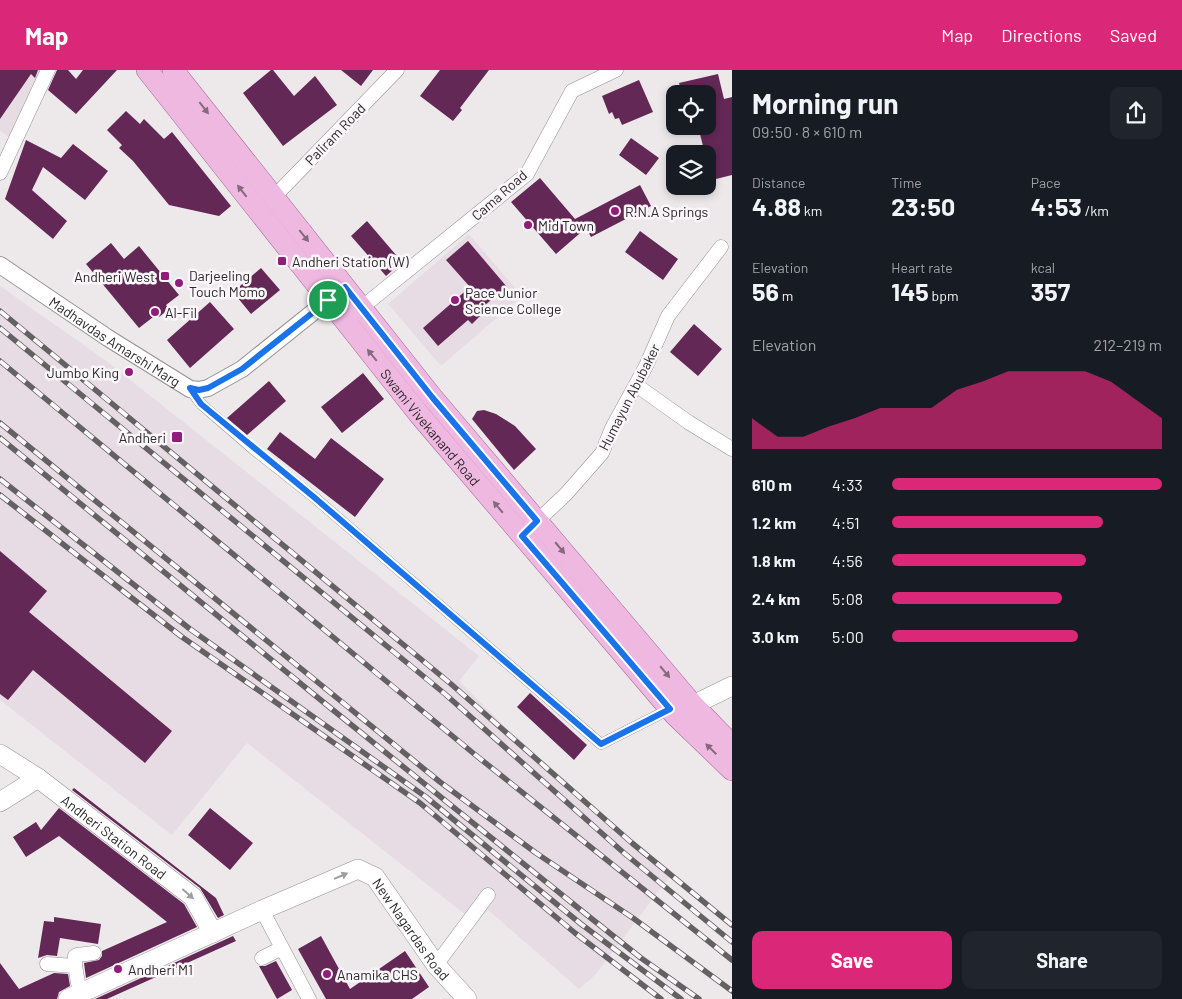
<!DOCTYPE html>
<meta charset="utf-8">
<style>
body{margin:0;font-family:Barlow,sans-serif;background:#20242c;color:#f1f3f6;height:100vh;display:flex;flex-direction:column;font-size:19px;white-space:nowrap}
*{box-sizing:border-box;margin:0}
p{font-size:16px;color:#9ea1a6}
.icon{flex:none;width:28px;height:28px;fill:none;stroke:currentColor;stroke-width:2;stroke-linecap:round;stroke-linejoin:round}
.map{position:relative;flex:1;overflow:hidden}
.details{display:flex;flex-direction:column;background:#171b24;width:450px}
.details>*{flex:none}
.controls{position:absolute;left:666px;top:15px;display:grid;gap:10px}
.controls a{display:grid;place-items:center;width:50px;height:50px;border-radius:10px;background:#171b24;box-shadow:0 2px 8px #0003;font-size:25px}
.pin{position:absolute;display:grid;place-items:center;width:42px;height:42px;color:#fff;margin:-21px;border:2px solid #fff;border-radius:50%;box-shadow:0 1px 5px #0007}
.round{display:grid;place-items:center;flex:none;width:52px;height:52px;border-radius:10px;background:#20242c}
.headline{display:flex;align-items:center;justify-content:space-between;height:85px;padding:0 20px}
h1{font-size:28px;font-weight:700;line-height:38px}
.stats{display:grid;grid-template-columns:repeat(3,1fr);gap:8px;height:85px;padding:5px 20px}
.stats div{display:grid;align-content:center}
.stats b{font-size:25px;font-weight:700}
.stats small{font-size:14px;font-weight:400}
.stats p{font-size:14px}
.chart{height:140px;padding:10px 20px}
.chart p{display:flex;justify-content:space-between}
.chart svg{width:100%;height:90px;margin-top:5px;fill:#db2777;opacity:.7}
.cta{display:flex;gap:10px;margin-top:auto;padding:10px 20px}
.cta a{flex:1;height:58px;border-radius:10px;background:#db2777;color:#fff;font-size:20px;font-weight:700;line-height:58px;text-align:center}
.cta a+a{background:#20242c;color:#f1f3f6}
ul{padding:0 20px;list-style:none;font-size:16px}
li{display:grid;grid-template-columns:80px 60px 1fr;align-items:center;height:38px}
li i{height:12px;border-radius:6px;background:#db2777}
header{display:flex;align-items:center;gap:30px;box-sizing:border-box;height:70px;padding:0 25px;background:#db2777;color:#fff}
header strong{font-size:24px}
nav{display:flex;gap:28px;margin-inline-start:auto;font-size:18px}
main{display:flex;flex:1;min-height:0}
.map>svg:first-child{display:block}
.built{fill:#e7dce3}
.building{fill:#642856}
.lines{fill:none;stroke-linecap:round;stroke-linejoin:round}
.pedestrian-casing{stroke:#959194;stroke-width:11}
.minor-casing{stroke:#959194;stroke-width:15}
.tertiary-casing{stroke:#959194;stroke-width:18}
.secondary-casing{stroke:#959194;stroke-width:20}
.primary-casing{stroke:#a46894;stroke-width:22}
.pedestrian{stroke:#fff;stroke-width:10}
.minor{stroke:#fff;stroke-width:14}
.tertiary{stroke:#fff;stroke-width:16}
.secondary{stroke:#fff;stroke-width:19}
.primary{stroke:#efb8e0;stroke-width:21}
.rail-casing{stroke:#636162;stroke-width:5.5}
.rail{stroke:#faf6f9;stroke-width:4;stroke-dasharray:11;stroke-linecap:butt}
.oneway{fill:#846a7c}
.oneway2{fill:#a09fa0}
.route-casing{stroke:#fff;stroke-width:10}
.route{stroke:#1a73e8;stroke-width:6}
.poi-dot{fill:#921c7a;stroke:#faf6f9;stroke-width:2}
.labels{text-anchor:middle;dominant-baseline:central;stroke-width:5;stroke-linejoin:round;paint-order:stroke}
.street-label{font-size:14px;fill:#2c2a2b;stroke:#faf6f9}
.poi-label{font-size:14px;fill:#2c2a2b;stroke:#faf6f9;text-anchor:start}
</style>
<header>
<strong>Map</strong>
<nav><a>Map</a><a>Directions</a><a>Saved</a></nav>
</header>
<main>
<div class="map">
<svg width="732" height="929" viewBox="0 0 732 929">
<rect width="100%" height="100%" fill="#ede9eb"/>
<path class="built" d="M0 0H42L9 67 0 61Z
M469 164 522 226 441 296 388 234Z
M0 216 105 290 479 586 459 611 501 653 670 806 596 904 579 919 488 840 476 853 247 673 172 765 0 630Z"/>
<path class="building" d="M0 0H38L35 8 31 4 0 49Z
M57 0H68L76 9 83 0H117L76 44 48 20Z
M271 0H273L294 26 315 6 337 35 283 76 243 23Z
M341 0H373L361 16Z
M440 0H489L460 38 462 40 453 51 420 26Z
M718 4 724 29 732 27V105L712 110 708 93V84H705L698 56H708V24H682L679 13Z
M639 10 653 42 622 55 619 48 615 49 612 42 609 44 602 26Z
M126 41 140 54 144 49 164 69 172 62 231 136 219 146 169 135 133 91 119 78 122 75 107 60Z
M631 68 659 88 646 105 619 85Z
M26 70 61 88 73 74 108 101 85 130 43 97 32 120 67 151 53 169 5 129Z
M540 108 575 149 640 115 651 136 591 167 586 158 556 184 511 132Z
M367 151 402 192 386 206 351 166Z
M640 161 678 189 663 210 625 182Z
M468 171 507 217 479 240 482 244 472 254 468 250 438 276 423 258 470 217 446 190Z
M111 173 124 189 139 176 179 225 166 235 169 239 159 247 157 244 139 258 86 194Z
M261 198 280 220 251 244 233 222Z
M210 232 234 259 190 298 167 270Z
M694 254 722 279 698 306 670 282Z
M363 303 384 329 342 363 321 337Z
M269 311 286 331 247 365 227 348Z
M484 340 496 344 515 356 536 379 514 400 472 349 477 341Z
M280 362 315 389 331 368 384 409 355 447 267 379Z
M0 481 47 521 29 542 172 661 145 693 33 600 8 630 0 624Z
M530 623 587 675 574 690 517 637Z
M74 718 216 828 224 845 218 848 200 818 72 720Z
M59 738 184 834 197 857 86 908 84 893 99 890 102 886V881L167 852 59 766 26 787 13 767 36 752 41 760Z
M210 738 253 773 230 800 188 765Z
M54 847 101 854 98 874 60 868 57 886 47 885 38 888 44 851 54 852Z
M233 866 236 871 107 929H95Z
M321 866 350 919 405 881 429 917 412 929H326L298 879Z
M276 891 292 920 277 929 259 896H265Z
M0 893 19 919 54 903 68 904 70 916 59 922 57 929H0Z"/>
<g class="lines">
<defs>
<path id="pedestrian" d="M190 319 201 334 253 379 315 428 601 674 670 639"/>
<path id="minor" d="M0 103 48 0
M274 127 397 0
M355 243 527 104 572 21 616 0
M636 315 688 352 732 379
M531 457 566 424 602 383 612 358 646 296 668 246 721 177
M262 840 309 929
M262 888 282 878
M47 894 75 896
M436 895 488 825
M80 924 75 896V886L77 885 94 883"/>
<g id="tertiary">
<path id="s1" d="M0 195 108 268 190 319 199 320 208 318 242 299 337 223"/>
</g>
<g id="secondary">
<path d="M693 635 732 616"/>
<path id="s2" d="M0 684 38 708 193 827 213 863"/>
<path d="M0 732 38 708"/>
<path id="s3" d="M68 929 262 840 358 799 375 807 436 895 467 929"/>
</g>
<g id="primary">
<path id="s4" d="M147 0 418 343 675 645 732 700"/>
<path d="M173 0 432 327 693 635 732 675"/>
</g>
</defs>
<use href="#pedestrian" class="pedestrian-casing"/>
<use href="#minor" class="minor-casing"/>
<use href="#tertiary" class="tertiary-casing"/>
<use href="#secondary" class="secondary-casing"/>
<use href="#primary" class="primary-casing"/>
<use href="#pedestrian" class="pedestrian"/>
<use href="#minor" class="minor"/>
<use href="#tertiary" class="tertiary"/>
<use href="#secondary" class="secondary"/>
<use href="#primary" class="primary"/>
<defs>
<path id="rail" d="M0 241 451 614 632 773 732 855
M0 258 445 624 624 783 732 872
M0 291 473 683 732 890
M0 353 440 712 536 783 633 848 732 921
M0 368 333 640 587 845 641 888 699 929
M0 409 190 559 426 727 581 854 681 929
M0 425 182 567 420 733 575 863 661 929"/>
</defs>
<use href="#rail" class="rail-casing"/>
<use href="#rail" class="rail"/>
</g>
<defs><path id="oneway-solid" d="M-6-.8H1V-3.2L6.5 0L1 3.2V.8H-6Z" transform="scale(1.25)"/></defs>
<g class="oneway">
<use href="#oneway-solid" transform="translate(204 38) rotate(52)"/>
<use href="#oneway-solid" transform="translate(242 121) rotate(-128)"/>
<use href="#oneway-solid" transform="translate(304 166) rotate(51)"/>
<use href="#oneway-solid" transform="translate(372 285) rotate(-129)"/>
<use href="#oneway-solid" transform="translate(498 437) rotate(-130)"/>
<use href="#oneway-solid" transform="translate(560 478) rotate(50)"/>
<use href="#oneway-solid" transform="translate(665 602) rotate(50)"/>
<use href="#oneway-solid" transform="translate(711 679) rotate(-136)"/>
</g>
<g class="oneway2">
<use href="#oneway-solid" transform="translate(341 806) rotate(-23)"/>
<use href="#oneway-solid" transform="translate(188 824) rotate(41)"/>
</g>
<g class="lines">
<defs>
<path id="route" d="M345 217 432 327 537 451 522 466 670 639 601 674 315 428 201 334 190 318 199 320 208 318 242 299Z"/>
</defs>
<use href="#route" class="route-casing"/>
<use href="#route" class="route"/>
</g>
<g class="poi-dot">
<circle cx="615" cy="141" r="5"/>
<circle cx="528" cy="155" r="5"/>
<rect x="277" y="186" width="10" height="10" rx="2.5"/>
<rect x="160" y="201" width="10" height="10" rx="2.5"/>
<circle cx="179" cy="213" r="5"/>
<circle cx="455" cy="230" r="5"/>
<circle cx="155" cy="242" r="5"/>
<circle cx="129" cy="302" r="5"/>
<rect x="171" y="361" width="12" height="12" rx="2.5"/>
<circle cx="118" cy="899" r="5"/>
<circle cx="327" cy="904" r="5"/>
</g>
<g class="labels">
<g class="street-label">
<text transform="translate(335 64) rotate(-46)">Paliram Road</text>
<text transform="translate(499 125) rotate(-41)">Cama Road</text>
<text stroke="none"><textPath href="#s1" startOffset="138">Madhavdas Amarshi Marg</textPath></text>
<text transform="translate(629 327) rotate(-63)">Humayun Abubaker</text>
<text stroke="none"><textPath href="#s4" startOffset="456">Swami Vivekanand Road</textPath></text>
<text stroke="none"><textPath href="#s2" startOffset="141">Andheri Station Road</textPath></text>
<text stroke="none"><textPath href="#s3" startOffset="400">New Nagardas Road</textPath></text>
</g>
<g class="poi-label">
<text x="625" y="141">R.N.A Springs</text>
<text x="538" y="155">Mid Town</text>
<text x="292" y="191">Andheri Station (W)</text>
<text x="189" y="205">Darjeeling<tspan x="189" dy="16">Touch Momo</tspan></text>
<text x="155" y="206" text-anchor="end">Andheri West</text>
<text x="465" y="222">Pace Junior<tspan x="465" dy="16">Science College</tspan></text>
<text x="165" y="242">Al-Fil</text>
<text x="119" y="302" text-anchor="end">Jumbo King</text>
<text x="166" y="367" text-anchor="end">Andheri</text>
<text x="128" y="899">Andheri M1</text>
<text x="337" y="904">Anamika CHS</text>
</g>
</g>
</svg>
<div class="controls">
<a><svg class="icon" aria-label="locate" viewBox="0 0 24 24"><circle cx="12" cy="12" r="6"/><path d="M12 2v4M12 18v4M2 12h4M18 12h4"/></svg></a>
<a><svg class="icon" aria-label="layers" viewBox="0 0 24 24"><path d="M12 4l9 5-9 5-9-5zM3 14l9 5 9-5"/></svg></a>
</div>
<div class="pin" style="left:328px;top:230px;background:#1e9e55"><svg class="icon" aria-label="arrive" viewBox="0 0 24 24"><path d="M6 21V4h12l-3 4 3 4H6"/></svg></div>
</div>
<section class="details">
<div class="headline"><div><h1>Morning run</h1><p>09:50 · 8 × 610 m</p></div><a class="round"><svg class="icon" aria-label="share" viewBox="0 0 24 24"><path d="M12 15V3M7 8l5-5 5 5M5 13v7h14v-7"/></svg></a></div>
<div class="stats">
<div><p>Distance</p><b>4.88<small> km</small></b></div>
<div><p>Time</p><b>23:50</b></div>
<div><p>Pace</p><b>4:53<small> /km</small></b></div>
</div>
<div class="stats">
<div><p>Elevation</p><b>56<small> m</small></b></div>
<div><p>Heart rate</p><b>145<small> bpm</small></b></div>
<div><p>kcal</p><b>357</b></div>
</div>
<div class="chart"><p><span>Elevation</span>212–219 m</p>
<svg viewBox="0 0 160 44" preserveAspectRatio="none"><path d="M0 44V29L10 38L20 38L30 33L40 29L50 24L60 24L70 24L80 15L90 11L100 6L110 6L120 6L130 6L140 11L150 20L160 29V44z"/></svg>
</div>
<ul>
<li><b>610 m</b>4:33<i style="width:100%"></i></li>
<li><b>1.2 km</b>4:51<i style="width:78%"></i></li>
<li><b>1.8 km</b>4:56<i style="width:72%"></i></li>
<li><b>2.4 km</b>5:08<i style="width:63%"></i></li>
<li><b>3.0 km</b>5:00<i style="width:69%"></i></li>
</ul>
<div class="cta"><a>Save</a><a>Share</a></div>
</section>
</main>
